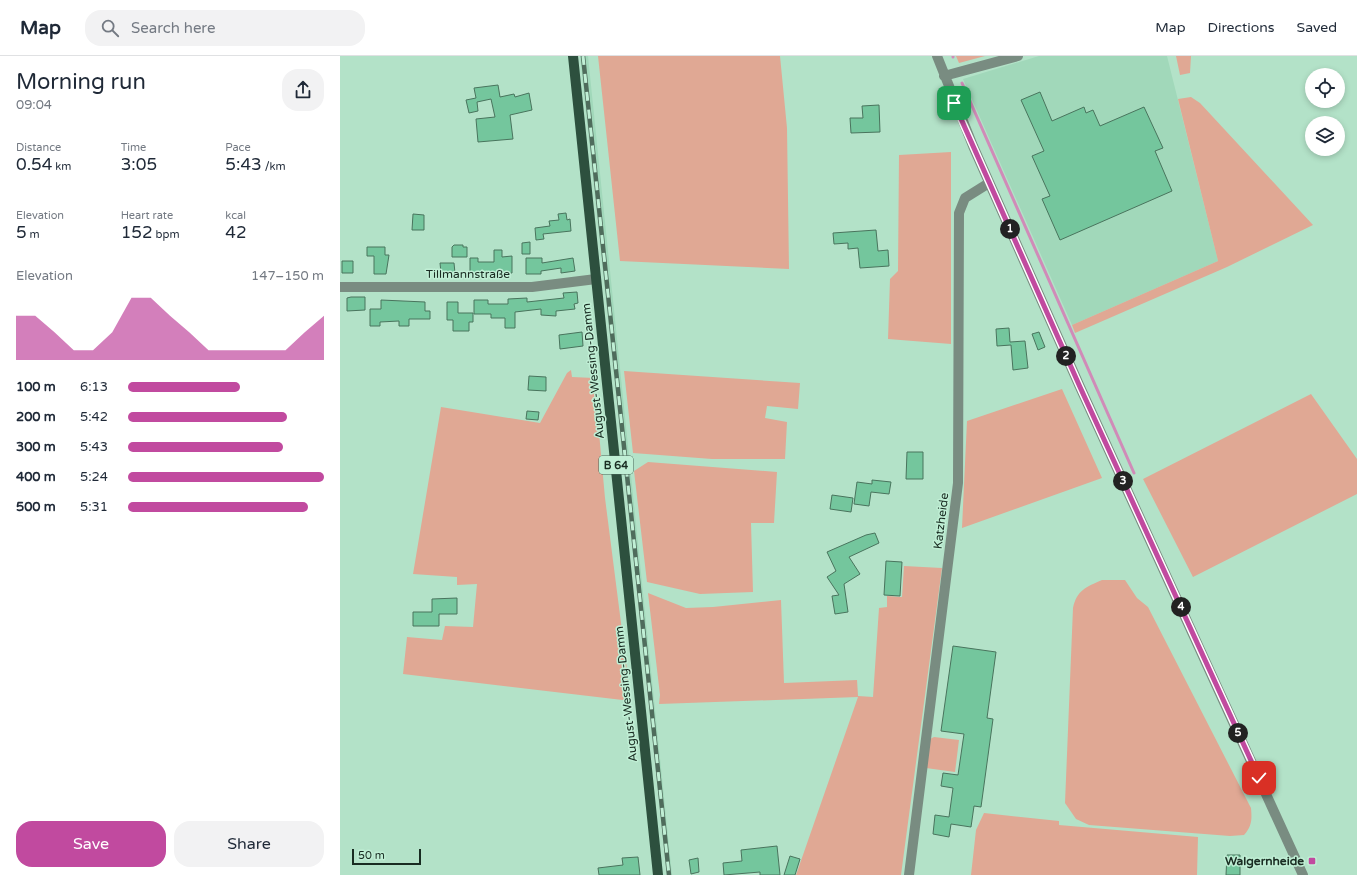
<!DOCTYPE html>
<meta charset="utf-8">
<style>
body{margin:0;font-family:"Varela Round",sans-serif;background:#f2f2f3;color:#1f2937;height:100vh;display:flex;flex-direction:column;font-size:15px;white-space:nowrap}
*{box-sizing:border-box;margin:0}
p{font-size:13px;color:#747a83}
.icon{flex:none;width:22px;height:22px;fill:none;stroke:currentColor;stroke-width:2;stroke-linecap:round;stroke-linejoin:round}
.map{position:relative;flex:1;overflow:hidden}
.sheet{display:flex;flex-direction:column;background:#fff;width:340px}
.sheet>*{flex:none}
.buttons{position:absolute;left:965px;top:12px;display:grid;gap:8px}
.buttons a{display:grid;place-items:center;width:40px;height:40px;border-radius:50%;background:#fff;box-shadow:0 2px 6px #0003;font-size:20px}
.scale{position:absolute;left:12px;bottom:10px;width:69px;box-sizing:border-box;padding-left:4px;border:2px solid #192c22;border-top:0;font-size:11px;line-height:14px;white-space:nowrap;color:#192c22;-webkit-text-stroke:3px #c0efd5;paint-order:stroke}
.pin{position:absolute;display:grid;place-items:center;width:34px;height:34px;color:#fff;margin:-17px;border-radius:8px;box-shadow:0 2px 6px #0006}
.km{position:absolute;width:20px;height:20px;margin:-10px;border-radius:50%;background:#222;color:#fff;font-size:11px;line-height:20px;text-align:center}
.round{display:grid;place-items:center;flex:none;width:42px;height:42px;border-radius:16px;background:#f2f2f3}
.head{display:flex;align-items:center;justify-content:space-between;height:68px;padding:0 16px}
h1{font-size:22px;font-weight:600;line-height:30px}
.figures{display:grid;grid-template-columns:repeat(3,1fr);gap:6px;height:68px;padding:4px 16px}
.figures div{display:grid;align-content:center}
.figures b{font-size:17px;font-weight:600}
.figures small{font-size:11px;font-weight:400}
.figures p{font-size:11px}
.chart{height:112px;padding:8px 16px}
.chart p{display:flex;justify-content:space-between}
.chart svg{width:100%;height:72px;margin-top:4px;fill:#c14a9f;opacity:.7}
.button{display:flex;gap:8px;margin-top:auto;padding:8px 16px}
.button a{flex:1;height:46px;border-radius:16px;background:#c14a9f;color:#fff;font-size:16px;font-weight:600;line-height:46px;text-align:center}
.button a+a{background:#f2f2f3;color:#1f2937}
ul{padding:0 16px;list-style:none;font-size:13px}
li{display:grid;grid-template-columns:64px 48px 1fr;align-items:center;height:30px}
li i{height:10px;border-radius:5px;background:#c14a9f}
header{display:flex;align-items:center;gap:24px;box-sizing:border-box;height:56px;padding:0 20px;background:#fff;border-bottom:1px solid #e0e1e3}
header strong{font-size:19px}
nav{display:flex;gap:22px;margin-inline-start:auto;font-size:14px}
.search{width:280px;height:36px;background:#f2f2f3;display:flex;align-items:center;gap:10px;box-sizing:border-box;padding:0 14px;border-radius:16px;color:#747a83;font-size:15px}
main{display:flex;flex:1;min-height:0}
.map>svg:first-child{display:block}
.built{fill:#a1d8ba}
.green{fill:#e0a894}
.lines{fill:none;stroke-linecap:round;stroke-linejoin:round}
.stream{stroke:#d08bb8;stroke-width:3}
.building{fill:#74c69d;stroke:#49745d}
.minor{stroke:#798c81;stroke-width:10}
.major{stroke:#2d503e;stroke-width:10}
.rail-casing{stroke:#4f6c5c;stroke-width:4.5}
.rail{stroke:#c0efd5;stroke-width:3;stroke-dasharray:9;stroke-linecap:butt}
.route-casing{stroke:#fff;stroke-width:8}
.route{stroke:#c14a9f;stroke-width:5}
.poi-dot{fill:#c14a9f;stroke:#c0efd5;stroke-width:1.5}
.labels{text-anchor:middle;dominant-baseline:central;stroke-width:3;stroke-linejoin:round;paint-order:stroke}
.shield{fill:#c0efd5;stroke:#4b6658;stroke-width:1}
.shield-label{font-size:11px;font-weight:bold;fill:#192c22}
.street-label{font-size:12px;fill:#192c22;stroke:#c0efd5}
.poi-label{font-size:12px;font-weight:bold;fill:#192c22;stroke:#c0efd5;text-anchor:end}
</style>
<header>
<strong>Map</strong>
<div class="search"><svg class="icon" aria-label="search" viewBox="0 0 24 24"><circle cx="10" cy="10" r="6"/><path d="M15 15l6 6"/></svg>Search here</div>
<nav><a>Map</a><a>Directions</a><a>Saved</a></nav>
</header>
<main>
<section class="sheet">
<div class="head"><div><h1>Morning run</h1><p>09:04</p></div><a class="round"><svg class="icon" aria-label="share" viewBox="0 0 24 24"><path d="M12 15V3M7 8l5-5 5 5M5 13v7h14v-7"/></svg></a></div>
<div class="figures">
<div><p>Distance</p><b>0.54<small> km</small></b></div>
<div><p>Time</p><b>3:05</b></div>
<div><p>Pace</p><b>5:43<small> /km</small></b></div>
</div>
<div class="figures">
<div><p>Elevation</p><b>5<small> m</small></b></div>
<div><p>Heart rate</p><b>152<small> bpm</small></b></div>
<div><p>kcal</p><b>42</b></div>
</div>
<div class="chart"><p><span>Elevation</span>147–150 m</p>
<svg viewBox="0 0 160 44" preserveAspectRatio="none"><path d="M0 44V17L10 17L20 27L30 38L40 38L50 27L60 6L70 6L80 17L90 27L100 38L110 38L120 38L130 38L140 38L150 27L160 17V44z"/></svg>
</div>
<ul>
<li><b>100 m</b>6:13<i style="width:57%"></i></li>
<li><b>200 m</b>5:42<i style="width:81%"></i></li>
<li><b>300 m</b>5:43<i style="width:79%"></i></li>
<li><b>400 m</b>5:24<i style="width:100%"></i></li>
<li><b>500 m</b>5:31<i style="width:92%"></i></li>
</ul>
<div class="button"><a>Save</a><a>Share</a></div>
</section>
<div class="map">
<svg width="1017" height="819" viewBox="0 0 1017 819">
<rect width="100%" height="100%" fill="#b3e2c8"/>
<path class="built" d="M240 0H248L332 819H327Z
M699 0H827L878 205 732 269 623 23Z"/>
<path class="green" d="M258 0H440L447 72 449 213 280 205Z
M616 0H645L619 7Z
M836 0H851L850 17 840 19Z
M851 41 860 47 973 169 887 211 735 277 732 269 878 205 838 43Z
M611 96V288L548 283 550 223 558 215 559 99Z
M231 314 232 321 254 322 265 442 291 645 63 618 67 581 102 584 105 570 133 571 137 528 117 529V521L73 518 101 351 200 367 227 317Z
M284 315 460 327 458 353 427 350 425 362 447 366 445 403H372L293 397Z
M722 333 762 422 622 472 627 365Z
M971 338 1017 403V438L853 521 803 423Z
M308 406 437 416 434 467H411L413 536 360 538 307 526 294 415Z
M564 510 602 512 561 819H456L518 641 319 648 320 639 308 537 346 552 373 551 441 544 444 627 517 624 518 640 533 641 539 552 547 551V540L562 541Z
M762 524H785L797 542 808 551 911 752C912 763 912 770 904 779L890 780 749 769 736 763 725 747 733 552C737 534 746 531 762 524Z
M594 681 619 684 615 716 586 712 590 683Z
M644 757 719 765V769L858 781 857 819H631L636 774Z"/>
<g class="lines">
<path class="stream" d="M613 0V1
M622 27 794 417"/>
</g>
<path class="building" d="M158 29 160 41 174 38 175 41 189 37 192 54 170 59 173 83 138 86 136 63 155 61 151 43 137 46 138 55 129 57 126 44 136 42 134 32Z
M700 36 712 65 744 51 746 57 753 54 760 70 804 51 823 92 815 95 832 135 720 184 702 143 710 140 692 100 704 95 681 44Z
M539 49 540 76 511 77 510 62H523L522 50Z
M226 157 227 164 230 163 231 175 203 178 204 183 196 184 195 172 210 170 209 165 219 164 218 158Z
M73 158 84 159V174H72Z
M536 174 538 195 548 194 549 210 520 212 518 192 508 193V187L494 188 493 177Z
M190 186V198H182V187Z
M114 189H123V191H127V201H112V191Z
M27 191H45V199H49L46 218H34V200H27Z
M154 194H162V201L172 200V217L130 218V202H138V206H154Z
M186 202H202V207L233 202 235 215 221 217V212L201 215V218H186Z
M2 205H13V217H2Z
M100 207H114L115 217H101Z
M237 236 238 247 234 248 235 253 216 255V260L201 259V253L175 256V272H165V262H151V258H134V244H148V248H168V243L187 242V246L224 242 223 237Z
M11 241H25V254L7 255V242Z
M41 244 85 246V255H90V263H69V270H59V265L40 266V270H30V253H41Z
M107 246H118V257H133V266H129V275H113V264H107Z
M669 272 670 286 685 285 688 312 673 314 671 289 657 290 656 273Z
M242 276 243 290 220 293 219 279Z
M699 276 705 291 698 294 692 278Z
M189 320 206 321V335L188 334Z
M187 355 199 356 198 364 186 363Z
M567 396H583V423H566Z
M532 424 551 426 549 438 531 436 529 450 514 448 517 426 532 428Z
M492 439 513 442 511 456 490 453Z
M535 477 539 487 509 501 520 518 504 528 508 556 495 558 492 540 499 539 487 521 496 515 487 496 526 479Z
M546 505 562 506 560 540 544 539Z
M117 542V558H99V570H73V556H92V543Z
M613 590 656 596 647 662 653 663 641 751 634 750 631 771 611 768 609 781 593 778 595 759 609 761 613 732 601 730 603 717 618 719 624 678 601 675Z
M437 790 440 819H420V816L384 819 383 807 402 805 401 794Z
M887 799H900V819H886Z
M450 800 460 803 455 819H444Z
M298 801 300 819H259L258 812 283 809 282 802Z
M358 802 359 816 351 818 349 804Z"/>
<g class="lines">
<path class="minor" d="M597 0 633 90 740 331 963 819
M604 20 678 0
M0 231H192L256 223
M569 819 618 427 619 157 625 142 649 127"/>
<path class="major" d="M233 0 318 819"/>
<defs>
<path id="rail" d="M243 0 329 819"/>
</defs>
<use href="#rail" class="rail-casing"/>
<use href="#rail" class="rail"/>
</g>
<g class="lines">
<defs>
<path id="route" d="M614 47 740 331 919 722"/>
</defs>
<use href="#route" class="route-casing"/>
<use href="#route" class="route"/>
</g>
<rect class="poi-dot" x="968" y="801" width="8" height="8" rx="2"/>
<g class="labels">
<rect class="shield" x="259" y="400" width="34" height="18" rx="3"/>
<g class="shield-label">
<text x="276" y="409">B 64</text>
</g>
<g class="street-label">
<text x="128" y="218">Tillmannstraße</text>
<text transform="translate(253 315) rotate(-96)">August-Wessing-Damm</text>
<text transform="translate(601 465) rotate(-83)">Katzheide</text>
<text transform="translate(286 638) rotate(-96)">August-Wessing-Damm</text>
</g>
<g class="poi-label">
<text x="964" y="805">Walgernheide</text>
</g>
</g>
</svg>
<div class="buttons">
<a><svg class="icon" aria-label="locate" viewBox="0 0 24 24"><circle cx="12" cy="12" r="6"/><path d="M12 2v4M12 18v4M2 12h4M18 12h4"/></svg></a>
<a><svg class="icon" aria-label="layers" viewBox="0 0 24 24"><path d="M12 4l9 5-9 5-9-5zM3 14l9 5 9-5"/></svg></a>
</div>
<div class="scale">50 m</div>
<div class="pin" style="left:614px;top:47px;background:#1e9e55"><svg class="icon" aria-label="arrive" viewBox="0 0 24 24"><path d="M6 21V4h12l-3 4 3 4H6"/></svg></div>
<div class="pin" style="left:919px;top:722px;background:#d93025"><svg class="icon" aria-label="check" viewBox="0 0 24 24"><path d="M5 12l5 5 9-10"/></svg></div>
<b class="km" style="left:670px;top:173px">1</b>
<b class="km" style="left:726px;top:300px">2</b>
<b class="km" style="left:783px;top:425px">3</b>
<b class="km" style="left:841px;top:551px">4</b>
<b class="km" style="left:898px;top:677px">5</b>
</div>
</main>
